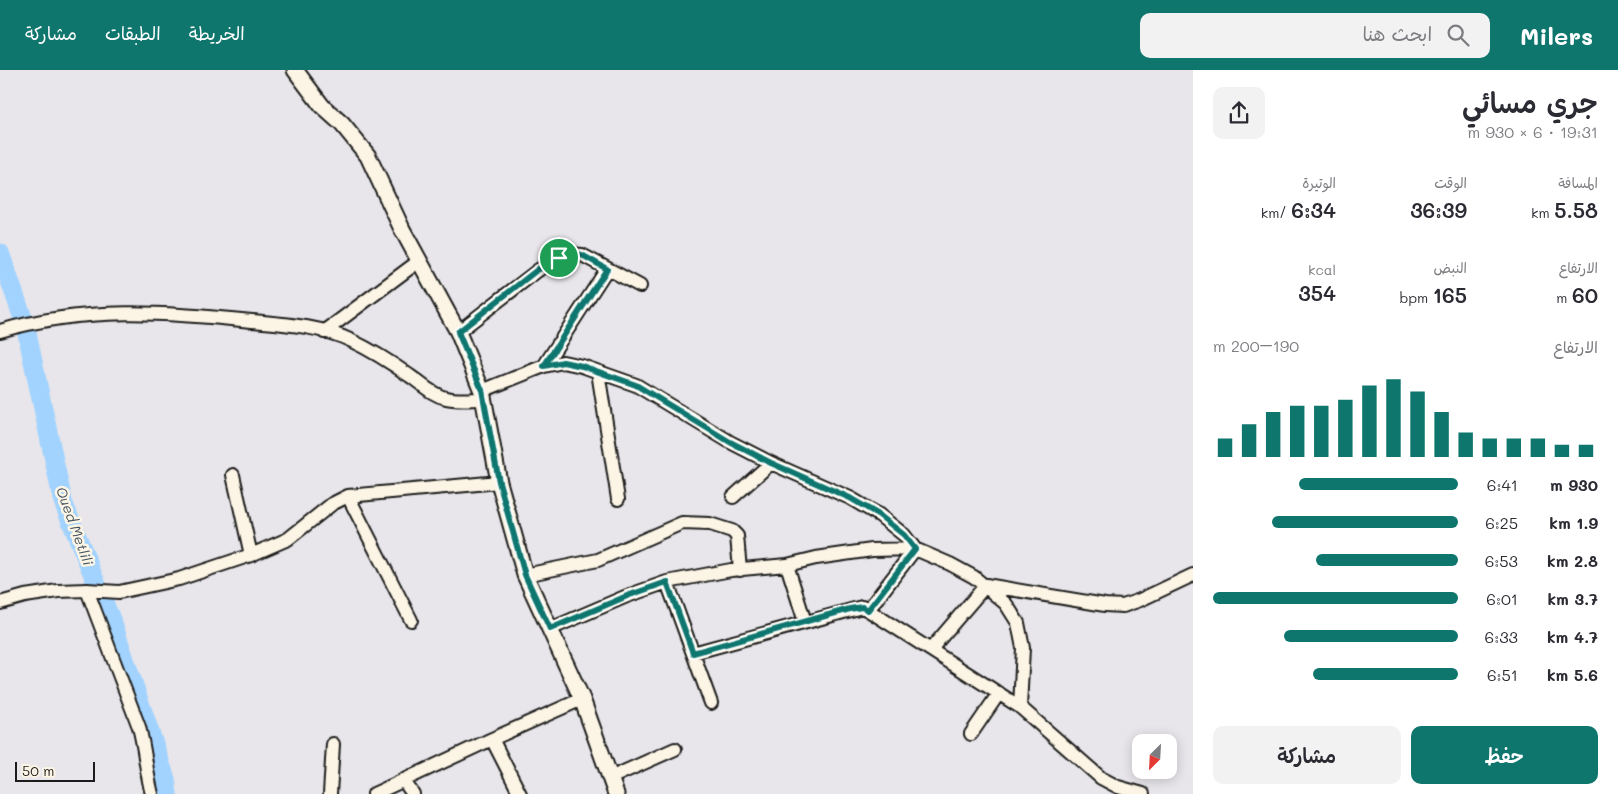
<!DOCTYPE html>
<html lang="ar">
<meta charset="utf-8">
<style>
body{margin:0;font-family:Mali,"Playpen Sans Arabic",sans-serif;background:#f2f2f3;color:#2b2b33;direction:rtl;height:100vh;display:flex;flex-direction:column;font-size:19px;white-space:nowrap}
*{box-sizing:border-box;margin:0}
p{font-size:16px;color:#7c7c81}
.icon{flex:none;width:28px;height:28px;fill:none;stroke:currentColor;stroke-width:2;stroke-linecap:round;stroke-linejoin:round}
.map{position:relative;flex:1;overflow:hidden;direction:ltr}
.panel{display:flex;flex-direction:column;background:#fff;width:425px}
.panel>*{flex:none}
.needle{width:32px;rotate:204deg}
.controls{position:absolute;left:1132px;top:664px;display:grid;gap:10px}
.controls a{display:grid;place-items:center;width:45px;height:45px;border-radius:10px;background:#fff;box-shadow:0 2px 12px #0003;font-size:25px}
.scale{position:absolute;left:15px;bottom:12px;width:80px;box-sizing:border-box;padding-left:5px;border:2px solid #1c1c1c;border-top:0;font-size:14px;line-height:18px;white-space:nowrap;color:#1c1c1c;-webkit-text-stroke:4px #fcf5e5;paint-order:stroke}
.pin{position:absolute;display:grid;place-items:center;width:42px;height:42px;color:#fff;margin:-21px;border:2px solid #fff;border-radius:50%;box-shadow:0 1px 5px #0007}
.round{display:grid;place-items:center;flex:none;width:52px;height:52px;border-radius:10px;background:#f2f2f3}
.headline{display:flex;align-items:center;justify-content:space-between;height:85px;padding:0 20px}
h1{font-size:28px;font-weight:600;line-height:38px}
.stats{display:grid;grid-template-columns:repeat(3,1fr);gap:8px;height:85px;padding:5px 20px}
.stats div{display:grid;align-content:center}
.stats b{font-size:21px;font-weight:600}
.stats small{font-size:14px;font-weight:400}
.stats p{font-size:14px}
.chart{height:140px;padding:10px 20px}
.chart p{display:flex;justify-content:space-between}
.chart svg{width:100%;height:90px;margin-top:5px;stroke:#0f766e;stroke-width:6}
.button{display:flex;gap:10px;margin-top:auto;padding:10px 20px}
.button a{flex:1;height:58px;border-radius:10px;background:#0f766e;color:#fff;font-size:20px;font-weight:600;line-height:58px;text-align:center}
.button a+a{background:#f2f2f3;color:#2b2b33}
ul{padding:0 20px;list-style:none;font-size:16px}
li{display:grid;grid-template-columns:80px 60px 1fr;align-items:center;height:38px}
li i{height:12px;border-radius:6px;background:#0f766e}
header{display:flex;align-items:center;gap:30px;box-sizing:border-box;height:70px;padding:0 25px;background:#0f766e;color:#fff}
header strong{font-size:24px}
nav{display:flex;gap:28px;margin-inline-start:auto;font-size:18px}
.search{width:350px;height:45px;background:#f2f2f3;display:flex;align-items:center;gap:12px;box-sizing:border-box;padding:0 18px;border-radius:10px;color:#7c7c81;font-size:19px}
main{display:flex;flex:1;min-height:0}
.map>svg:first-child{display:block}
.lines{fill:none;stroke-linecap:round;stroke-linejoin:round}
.river{stroke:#a2d3ff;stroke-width:19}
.minor-casing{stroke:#1c1c1c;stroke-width:16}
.major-casing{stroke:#1c1c1c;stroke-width:19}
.minor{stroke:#fcf5e5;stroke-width:12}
.major{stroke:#fcf5e5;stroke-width:15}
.route-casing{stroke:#fff;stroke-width:10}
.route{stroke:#0f766e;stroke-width:6}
.labels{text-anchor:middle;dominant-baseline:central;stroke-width:5;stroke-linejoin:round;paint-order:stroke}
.water-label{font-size:14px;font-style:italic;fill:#445360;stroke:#fcf5e5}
</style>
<header>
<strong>Milers</strong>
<div class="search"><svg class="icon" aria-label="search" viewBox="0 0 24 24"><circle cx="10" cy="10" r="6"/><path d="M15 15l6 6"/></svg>ابحث هنا</div>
<nav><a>الخريطة</a><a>الطبقات</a><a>مشاركة</a></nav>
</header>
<main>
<section class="panel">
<div class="headline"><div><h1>جري مسائي</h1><p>19:31 · 6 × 930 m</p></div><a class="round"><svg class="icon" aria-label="share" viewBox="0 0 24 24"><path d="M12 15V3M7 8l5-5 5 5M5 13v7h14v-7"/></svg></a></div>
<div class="stats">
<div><p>المسافة</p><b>5.58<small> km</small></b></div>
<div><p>الوقت</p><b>36:39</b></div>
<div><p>الوتيرة</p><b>6:34<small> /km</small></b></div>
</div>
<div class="stats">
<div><p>الارتفاع</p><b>60<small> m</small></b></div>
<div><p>النبض</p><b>165<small> bpm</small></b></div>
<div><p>kcal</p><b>354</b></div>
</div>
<div class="chart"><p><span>الارتفاع</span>190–200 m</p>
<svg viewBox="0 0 160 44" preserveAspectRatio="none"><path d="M5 44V35M15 44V28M25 44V22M35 44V19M45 44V19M55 44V16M65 44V9M75 44V6M85 44V12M95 44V22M105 44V32M115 44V35M125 44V35M135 44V35M145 44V38M155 44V38"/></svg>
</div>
<ul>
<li><b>930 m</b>6:41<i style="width:65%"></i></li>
<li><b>1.9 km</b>6:25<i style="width:76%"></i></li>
<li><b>2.8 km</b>6:53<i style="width:58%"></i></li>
<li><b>3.7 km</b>6:01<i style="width:100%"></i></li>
<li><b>4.7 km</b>6:33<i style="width:71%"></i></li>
<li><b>5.6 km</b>6:51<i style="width:59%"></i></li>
</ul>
<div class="button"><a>حفظ</a><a>مشاركة</a></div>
</section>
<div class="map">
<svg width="1193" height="724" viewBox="0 0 1193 724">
<rect width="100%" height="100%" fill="#e8e6ea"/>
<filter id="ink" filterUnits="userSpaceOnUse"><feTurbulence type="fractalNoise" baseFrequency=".02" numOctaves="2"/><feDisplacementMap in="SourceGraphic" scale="10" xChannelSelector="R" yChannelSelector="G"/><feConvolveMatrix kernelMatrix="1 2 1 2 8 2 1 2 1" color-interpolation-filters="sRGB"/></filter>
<g filter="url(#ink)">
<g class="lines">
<path class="river" d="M0 183 25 254 63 432 113 554 166 709 168 724"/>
<defs>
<path id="minor" d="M0 261C85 236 165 242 252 251 285 254 321 256 352 271 371 280 393 294 410 306 422 314 432 325 446 328 458 331 471 329 483 329
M324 262 419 191
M458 262 537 201 559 187 571 184 582 185 640 216
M544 296 607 199
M598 302 618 429
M482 321 544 296 563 292 582 296 636 315 730 372 771 393 850 428 879 445 904 465 915 479 868 540
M233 405 251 485
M348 426 411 550
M733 427 771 393
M787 495 805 552
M525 505 598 490 682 453 710 454 732 461 737 466 740 500
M667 512 711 633
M87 520 139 657C145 679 146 702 152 724
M0 533 25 526 58 521 87 520 119 522 179 509 251 485 288 469 332 434 348 426 499 412
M550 559 627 526 667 512 731 500 787 495 816 488 872 480 915 479 950 494 974 507 1006 534 1018 553 1023 578 1020 637
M931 579 986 515 1105 535 1123 536 1140 530 1193 505
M693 583 862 537 868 540 1020 637 1101 708 1118 717 1143 724
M971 664 999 623
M492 669 582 629
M610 708 675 679
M403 710 413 724
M330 724 333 674
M374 724 492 669 520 724"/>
<path id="major" d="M295 0 322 36 342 54 368 86 402 159 458 262 482 321 499 412 525 505 582 629 616 724"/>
</defs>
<use href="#minor" class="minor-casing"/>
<use href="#major" class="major-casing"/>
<use href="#minor" class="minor"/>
<use href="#major" class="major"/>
</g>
</g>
<g class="lines" filter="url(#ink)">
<defs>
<path id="route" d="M570 184 582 185 607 199 544 296 563 292 582 296 636 315 730 372 771 393 850 428 879 445 904 465 915 479 868 540 862 537 850 539 693 583 667 512 627 526 550 559 525 505 499 412 482 320 458 262 537 200 559 188Z"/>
</defs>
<use href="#route" class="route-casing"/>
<use href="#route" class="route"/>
</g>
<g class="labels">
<g class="water-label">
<text transform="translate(75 456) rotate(70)">Oued Metlili</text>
</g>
</g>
</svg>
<div class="controls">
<a><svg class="needle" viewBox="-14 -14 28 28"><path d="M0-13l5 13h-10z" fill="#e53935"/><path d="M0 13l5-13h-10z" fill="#7c7c81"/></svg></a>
</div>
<div class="scale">50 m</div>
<div class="pin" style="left:559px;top:188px;background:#1e9e55"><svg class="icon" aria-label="arrive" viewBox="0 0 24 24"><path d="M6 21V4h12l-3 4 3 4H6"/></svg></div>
</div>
</main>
